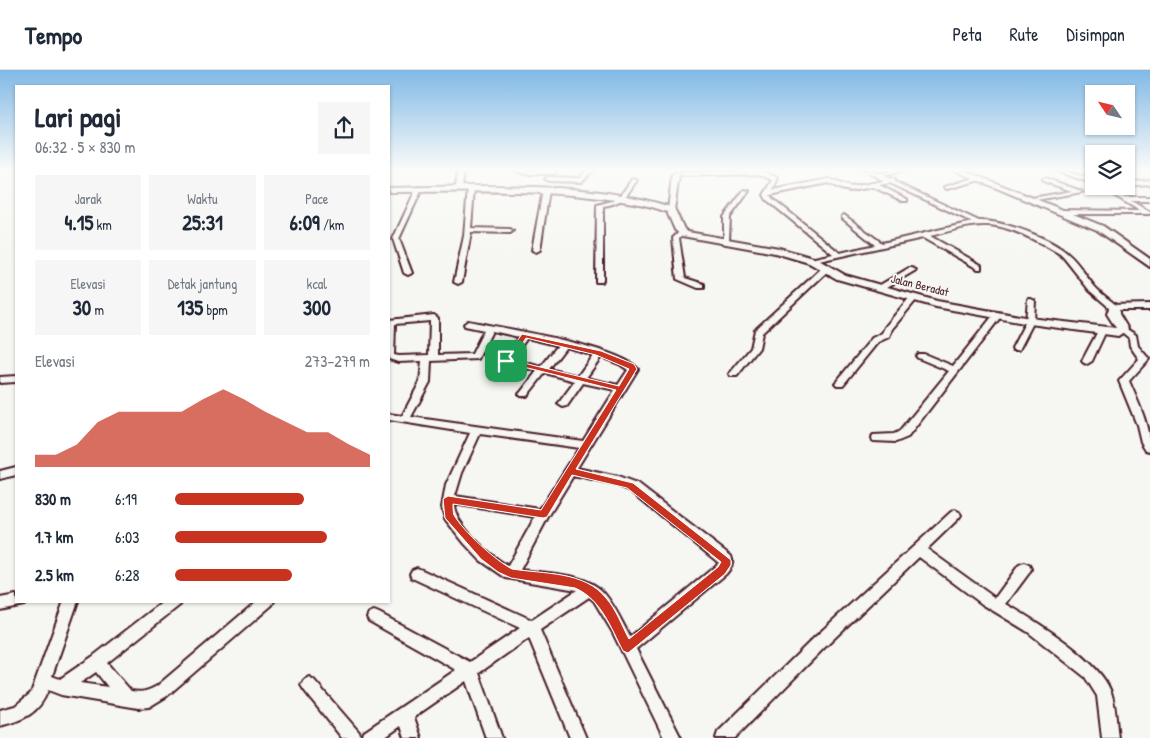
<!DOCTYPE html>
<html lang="id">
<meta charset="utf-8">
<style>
body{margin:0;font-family:"Patrick Hand",sans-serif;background:#f6f6f7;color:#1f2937;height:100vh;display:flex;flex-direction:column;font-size:19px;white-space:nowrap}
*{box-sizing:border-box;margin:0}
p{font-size:16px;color:#747a83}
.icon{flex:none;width:28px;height:28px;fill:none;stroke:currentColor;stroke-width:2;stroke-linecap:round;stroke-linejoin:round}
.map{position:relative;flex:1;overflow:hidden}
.sheet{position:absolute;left:15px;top:15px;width:375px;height:518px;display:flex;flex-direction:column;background:#fff;border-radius:0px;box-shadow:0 1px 4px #0004}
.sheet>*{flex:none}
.needle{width:32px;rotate:305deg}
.tools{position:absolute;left:1085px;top:15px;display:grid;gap:10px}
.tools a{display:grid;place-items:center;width:50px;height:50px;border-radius:0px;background:#fff;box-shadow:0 1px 4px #0004;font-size:25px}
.pin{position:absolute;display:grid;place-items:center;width:42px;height:42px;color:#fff;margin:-21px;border-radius:10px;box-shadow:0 2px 8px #0006}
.round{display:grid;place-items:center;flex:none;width:52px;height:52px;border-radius:0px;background:#f6f6f7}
.summary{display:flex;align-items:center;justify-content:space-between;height:85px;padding:0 20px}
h1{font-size:28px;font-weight:700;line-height:38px}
.stats{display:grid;grid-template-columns:repeat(3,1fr);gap:8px;height:85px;padding:5px 20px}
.stats div{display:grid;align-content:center;border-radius:0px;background:#f6f6f7;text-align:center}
.stats b{font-size:21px;font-weight:700}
.stats small{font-size:14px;font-weight:400}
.stats p{font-size:14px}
.chart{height:140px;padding:10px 20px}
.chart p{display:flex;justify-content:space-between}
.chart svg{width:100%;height:90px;margin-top:5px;fill:#c8321e;opacity:.7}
ul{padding:0 20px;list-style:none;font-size:16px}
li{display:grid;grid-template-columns:80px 60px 1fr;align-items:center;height:38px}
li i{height:12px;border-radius:6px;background:#c8321e}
header{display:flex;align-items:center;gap:30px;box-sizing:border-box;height:70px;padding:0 25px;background:#fff;border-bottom:1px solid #e0e1e3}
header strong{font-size:24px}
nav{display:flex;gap:28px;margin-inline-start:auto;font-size:18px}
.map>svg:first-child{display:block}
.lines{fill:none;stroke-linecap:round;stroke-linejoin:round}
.street-casing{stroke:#4a1f2b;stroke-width:4}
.secondary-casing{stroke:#4a1f2b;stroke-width:4}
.street{fill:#f6f6f2;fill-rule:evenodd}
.secondary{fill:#f6f6f2;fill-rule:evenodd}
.route{fill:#c8321e;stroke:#fff;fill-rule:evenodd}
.labels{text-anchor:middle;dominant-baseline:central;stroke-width:4;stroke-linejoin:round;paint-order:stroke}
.far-street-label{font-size:12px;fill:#4a1f2b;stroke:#f6f6f2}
</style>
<header>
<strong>Tempo</strong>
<nav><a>Peta</a><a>Rute</a><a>Disimpan</a></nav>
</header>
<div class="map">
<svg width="1150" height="668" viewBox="0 0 1150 668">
<rect width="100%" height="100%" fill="#f6f6f2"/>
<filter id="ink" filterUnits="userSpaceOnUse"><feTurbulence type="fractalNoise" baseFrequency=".02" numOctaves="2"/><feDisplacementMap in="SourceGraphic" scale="10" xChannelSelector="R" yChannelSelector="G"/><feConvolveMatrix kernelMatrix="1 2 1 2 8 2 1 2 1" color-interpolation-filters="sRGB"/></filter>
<g filter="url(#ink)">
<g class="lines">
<defs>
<path id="street" d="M458 99H464L462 118 459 120 456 118Z
M511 99 553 100 556 102 553 104H525Z
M588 99H594L581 112 548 111 545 109 548 107 579 108Z
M755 99H761V101L778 108 773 120 829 109 850 117 884 111 861 99C868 99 874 104 881 103 890 102 899 99 909 99L883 106 895 110V112L979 151C1002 150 1051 168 1068 184 1079 193 1086 207 1095 217 1102 225 1111 230 1118 237L1114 239H1111L1090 221 1064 188 1060 184C1041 173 1009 155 987 155 968 154 948 162 930 166L981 195V199H978L923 168 810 193V189L833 184 767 130 764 125 773 110 758 104 679 106 674 140 671 142 668 140 672 106 675 103 756 100ZM828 113 841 119 850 121 873 117 903 131H907V129L879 115 890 113 972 152 882 173 844 145 842 146V148L875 175 840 183 772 128 770 125Z
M1051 99H1059L1094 110V114Z
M978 107 981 109 980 110 947 119 944 117Z
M1045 108 1081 121 1082 122 1030 131V129L1032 128 1072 121 1043 111V109Z
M632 109 637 110C626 126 624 133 603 136V210L602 212H596L597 135 612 131 619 128Z
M1150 110V114L1126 116V112Z
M471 116 474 118 471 158 510 159 513 161 510 163 471 162 462 212 458 214 454 212 464 166 468 118Z
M1099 116H1107L1125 127H1150V131H1131L1150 142V144H1061L1058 142 1061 140 1140 141Z
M419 117 422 119 399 169 412 203 408 205 404 203 393 169 416 119Z
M546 118 549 120 540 180 536 182 532 180 543 120Z
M744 120 749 121 730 147 729 171 724 172V147Z
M680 161 685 162 679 168 685 208 704 214V218H698L677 209 673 168Z
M823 197H826L830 199 762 263 759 278 737 306H731L729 304 731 302 751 278 755 260Z
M909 198H912L916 200 882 220H879L875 218Z
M910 227H913L917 229 892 259 889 267 878 272 843 315H837L835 313 837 311 872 268 882 263 885 257Z
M1028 229H1031L1035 231 1034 251 1019 280H1013L1012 278 1026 251Z
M995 243H1001L1002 245 908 367 896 372 873 371 872 368 873 365 894 364 900 361 949 301 918 288 916 286 918 284H924L953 296Z
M434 245 438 248V285L472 284 484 260 465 256 464 254 468 251C502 258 618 276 638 299L577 398 618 407 639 415 731 486C734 494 731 498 726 504L636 579 681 668H664L612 561 594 531 589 527 540 560 586 668H570L529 568 479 603 502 668H486L466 611 414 647 421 668H405L401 656 384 668H362L364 662 456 600 369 551 367 547 369 543 374 541 379 543 470 592 520 558 412 508 410 504 412 500 417 498 422 500 532 550 577 520 506 508 480 490 465 474 445 449 442 437 446 415 470 363 389 350V344L402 346 420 312 422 291 398 292 389 289V250ZM430 251 429 285 399 286 394 285 395 254ZM492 261 519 267 491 306 493 308H499L509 294 537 301 521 322 519 324 521 326H527L545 303 575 311 558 334 563 337 567 336 583 313 615 320 583 371 411 347 430 312 431 291 478 289ZM527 268 556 275H558L541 297 512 289ZM566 277 593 285 578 306 549 299ZM601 287 621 295 628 300 618 315 586 308ZM480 364 579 378 540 439 455 426 462 403ZM573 406 616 415 631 421 719 493 630 567C622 552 615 536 604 523 587 503 545 503 520 500L548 447ZM454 434 535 447 508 496C491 486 454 455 454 434Z
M1122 256 1136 265 1138 276 1149 289 1129 311C1139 334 1150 356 1150 381L1146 380 1141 372 1137 355 1119 311 1139 289 1130 276 1129 268 1118 259Z
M1102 258 1106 261 1092 291 1087 294 1084 293 1082 291 1098 261Z
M16 306V312L0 313V307Z
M16 397V405L0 409V401Z
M955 440 959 442 961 445 959 448 927 479 995 528 1019 495 1024 493 1029 495 1031 499 1029 503 1006 534C1036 551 1100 590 1111 622 1116 636 1116 653 1118 668H1102L1097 626 1085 607 1028 562 982 534 919 487 824 578 735 668H716L718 662 814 568 951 442Z
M16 525V531H26L24 535 0 540V528Z
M64 531H78L52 606 60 609 92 587 164 531H182L180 535 107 593 131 621C142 623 148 621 157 616L257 531H274L272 535 167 626 149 637 138 638 61 625 48 620C39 644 23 650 0 656V640L15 636 31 623ZM96 602 108 617 80 613Z
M309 607 314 610 359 662 361 668H342L304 620 301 615 304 610Z"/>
<path id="secondary" d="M951 99H961L1103 156 1150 189V197L1097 160Z
M472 116C537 116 612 117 674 138L684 159 688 162 779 178 817 189 845 205 937 231 1030 248 1116 258 1107 244 1110 235 1150 234V240H1119V244L1128 259 1118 266 1030 254 936 237 837 209 809 193 775 183 682 166 675 160 667 142C646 134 623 131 600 128 529 119 459 122 389 122V118Z"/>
</defs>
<use href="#street" class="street-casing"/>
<use href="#secondary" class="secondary-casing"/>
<use href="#street" class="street"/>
<use href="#secondary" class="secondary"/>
</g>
</g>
<linearGradient id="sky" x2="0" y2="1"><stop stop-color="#80b9e6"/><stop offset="0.52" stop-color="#fbfbf9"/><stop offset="1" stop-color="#fbfbf9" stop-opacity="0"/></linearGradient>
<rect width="1150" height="192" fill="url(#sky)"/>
<path class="route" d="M522 264 601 281 634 294 637 299 576 399 633 413 731 490V495L725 504 628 583 623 581C611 558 601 529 575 518L511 508 498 502 481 489 445 448 443 429 448 426 541 440 616 320 504 292 503 291ZM526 268 596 285 629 299 619 316 511 290ZM572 405 627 418 721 492 718 497 629 569C622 556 616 539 606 528 585 501 543 504 512 499 496 491 463 461 454 445 453 442 453 437 453 434L543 448 547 447Z"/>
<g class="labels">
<g class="far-street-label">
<text transform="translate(920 215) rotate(14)">Jalan Beradat</text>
</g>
</g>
</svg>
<div class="tools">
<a><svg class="needle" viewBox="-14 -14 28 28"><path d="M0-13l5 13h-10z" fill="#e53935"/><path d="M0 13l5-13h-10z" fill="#747a83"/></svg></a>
<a><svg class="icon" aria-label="layers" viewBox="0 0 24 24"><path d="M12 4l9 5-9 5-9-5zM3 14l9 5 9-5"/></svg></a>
</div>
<div class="pin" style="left:506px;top:291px;background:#1e9e55"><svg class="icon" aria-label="arrive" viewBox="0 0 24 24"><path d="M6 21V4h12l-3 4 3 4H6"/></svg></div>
<section class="sheet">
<div class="summary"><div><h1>Lari pagi</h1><p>06:32 · 5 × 830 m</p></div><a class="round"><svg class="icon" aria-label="share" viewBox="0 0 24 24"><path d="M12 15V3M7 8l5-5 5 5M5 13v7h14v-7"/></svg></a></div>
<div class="stats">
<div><p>Jarak</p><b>4.15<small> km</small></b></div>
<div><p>Waktu</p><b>25:31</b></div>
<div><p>Pace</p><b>6:09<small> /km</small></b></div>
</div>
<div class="stats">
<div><p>Elevasi</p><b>30<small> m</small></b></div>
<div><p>Detak jantung</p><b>135<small> bpm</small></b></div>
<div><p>kcal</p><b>300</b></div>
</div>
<div class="chart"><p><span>Elevasi</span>273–279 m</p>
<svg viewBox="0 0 160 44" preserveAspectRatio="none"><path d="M0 44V38L10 38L20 33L30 22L40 17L50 17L60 17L70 17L80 11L90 6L100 11L110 17L120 22L130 27L140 27L150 33L160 38V44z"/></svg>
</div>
<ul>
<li><b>830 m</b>6:19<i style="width:66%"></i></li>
<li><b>1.7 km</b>6:03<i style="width:78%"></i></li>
<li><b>2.5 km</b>6:28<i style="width:60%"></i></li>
</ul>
</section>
</div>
